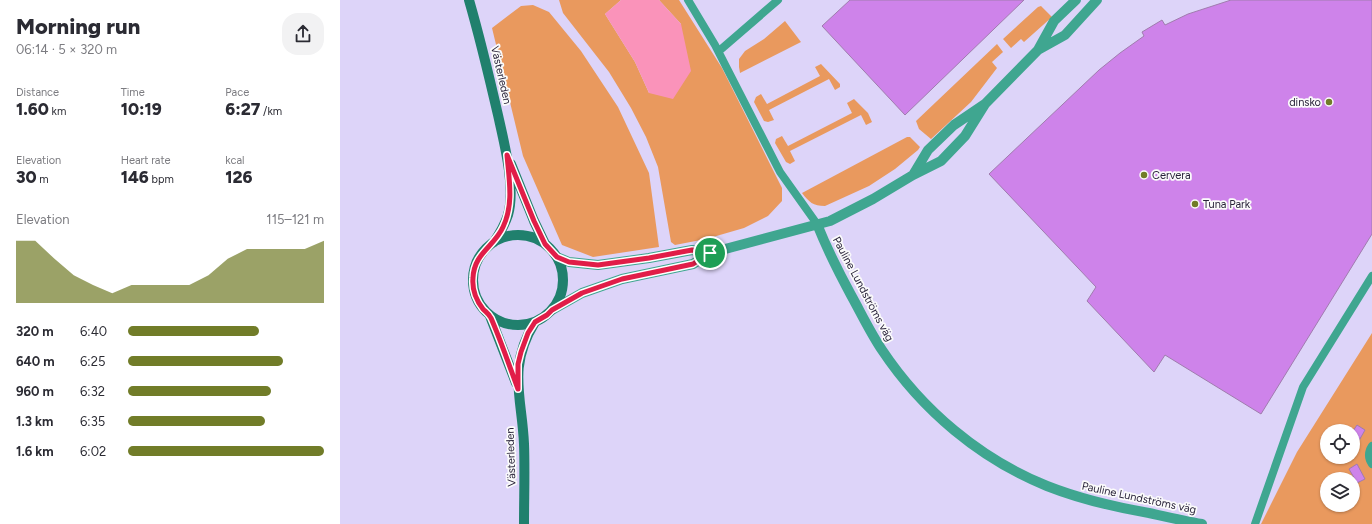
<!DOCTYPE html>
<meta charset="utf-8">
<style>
body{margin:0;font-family:Figtree,sans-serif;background:#f2f2f3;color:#2b2b33;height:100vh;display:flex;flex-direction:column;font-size:15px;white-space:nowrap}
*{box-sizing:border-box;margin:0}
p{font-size:13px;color:#7c7c81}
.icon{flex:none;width:22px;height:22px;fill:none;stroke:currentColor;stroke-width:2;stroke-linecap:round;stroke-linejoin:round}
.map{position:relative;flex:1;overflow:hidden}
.panel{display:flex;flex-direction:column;background:#fff;width:340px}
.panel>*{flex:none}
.buttons{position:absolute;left:980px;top:424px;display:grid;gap:8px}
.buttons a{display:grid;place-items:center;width:40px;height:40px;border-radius:50%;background:#fff;box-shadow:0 1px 3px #0004;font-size:20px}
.pin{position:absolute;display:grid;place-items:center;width:34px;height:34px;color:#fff;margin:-17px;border:2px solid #fff;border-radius:50%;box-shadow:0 1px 4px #0007}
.round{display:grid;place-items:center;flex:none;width:42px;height:42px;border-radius:16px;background:#f2f2f3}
.overview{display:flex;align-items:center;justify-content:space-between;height:68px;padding:0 16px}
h1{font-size:22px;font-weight:800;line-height:30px}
.figures{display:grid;grid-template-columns:repeat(3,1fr);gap:6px;height:68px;padding:4px 16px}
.figures div{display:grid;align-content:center}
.figures b{font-size:17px;font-weight:800}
.figures small{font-size:11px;font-weight:400}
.figures p{font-size:11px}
.chart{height:112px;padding:8px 16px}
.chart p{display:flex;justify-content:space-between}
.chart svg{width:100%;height:72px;margin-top:4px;fill:#717c28;opacity:.7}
ul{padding:0 16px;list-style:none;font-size:13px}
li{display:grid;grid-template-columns:64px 48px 1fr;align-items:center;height:30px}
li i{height:10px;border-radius:5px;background:#717c28}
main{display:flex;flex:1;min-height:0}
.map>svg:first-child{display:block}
.green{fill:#e9995e;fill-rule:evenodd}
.water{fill:#fa93ba}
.building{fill:#ce83ea;stroke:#a07cae}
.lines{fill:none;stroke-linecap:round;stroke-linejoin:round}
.lane{stroke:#3fa690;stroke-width:8}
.street{stroke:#3fa690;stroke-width:10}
.secondary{stroke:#20806d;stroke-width:10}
.route-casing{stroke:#fff;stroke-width:8}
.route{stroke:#e11d48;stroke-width:5}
.poi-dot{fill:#717c28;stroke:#fbfbfb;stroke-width:1.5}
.labels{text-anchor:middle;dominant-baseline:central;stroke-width:3.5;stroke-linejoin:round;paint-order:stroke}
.street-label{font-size:11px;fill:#2a243b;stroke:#fbfbfb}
.poi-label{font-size:11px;fill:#2a243b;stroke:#fbfbfb;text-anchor:start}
</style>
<main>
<section class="panel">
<div class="overview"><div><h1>Morning run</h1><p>06:14 · 5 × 320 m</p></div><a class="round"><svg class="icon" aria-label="share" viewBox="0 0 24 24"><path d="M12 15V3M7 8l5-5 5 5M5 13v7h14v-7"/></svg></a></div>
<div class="figures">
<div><p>Distance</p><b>1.60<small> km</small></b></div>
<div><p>Time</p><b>10:19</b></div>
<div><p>Pace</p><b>6:27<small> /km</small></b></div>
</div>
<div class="figures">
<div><p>Elevation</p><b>30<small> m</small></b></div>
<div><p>Heart rate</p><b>146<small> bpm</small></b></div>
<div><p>kcal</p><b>126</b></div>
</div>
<div class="chart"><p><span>Elevation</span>115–121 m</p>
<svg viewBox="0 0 160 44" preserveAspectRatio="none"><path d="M0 44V6L10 6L20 17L30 27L40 33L50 38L60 33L70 33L80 33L90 33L100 27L110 17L120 11L130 11L140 11L150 11L160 6V44z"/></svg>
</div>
<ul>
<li><b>320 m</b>6:40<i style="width:67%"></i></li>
<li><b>640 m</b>6:25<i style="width:79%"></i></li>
<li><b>960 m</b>6:32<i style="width:73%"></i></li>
<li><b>1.3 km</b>6:35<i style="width:70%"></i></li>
<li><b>1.6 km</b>6:02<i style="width:100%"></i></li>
</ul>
</section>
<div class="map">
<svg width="1032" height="524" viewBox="0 0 1032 524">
<rect width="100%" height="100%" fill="#ddd4f9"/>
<path class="green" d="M219 0H281L265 14 295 62 309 93 341 24 319 0H339L382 68 442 188V201L428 216 404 228 366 239 335 245 331 242 318 167 306 137 291 108 269 72 223 13Z
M193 5 209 12 241 51 278 107 309 173 319 247 253 257 222 245 183 156 152 28 181 6Z
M701 6 712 17 684 42 681 39 671 48 663 39 698 7Z
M445 21 461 42 400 73 399 67V59L405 51 424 39Z
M657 44 663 52 652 62 657 68 631 102 591 139 579 129 576 121Z
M481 64 500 84V87L495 90 489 79 429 110 434 120 428 122 424 121 414 102 416 97 421 94 427 104 480 76 475 67Z
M514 99 528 113 532 122 526 125 521 115 450 151 455 161 450 164 446 162 435 143 436 139 442 136 448 146 512 113 507 103Z
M567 137H570L580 147 578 150 555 169 529 186 485 206C473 206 469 202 462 193Z
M1032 333V524H921L957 452ZM987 431H1013V457H987ZM987 479H1013V505H987Z"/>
<path class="water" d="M281 0H319L341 24 351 71 333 99 309 93 295 62 265 14Z"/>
<path class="building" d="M510 0H684L565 115 482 26Z
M891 0H1032V234L921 414 825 355 814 372 747 301 756 287 649 174 759 70 780 53 804 36 802 32 822 20 825 25 848 14Z
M1017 425 1025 430 1017 444 1013 442V431Z
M1017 464 1025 479 1017 483 1009 469Z"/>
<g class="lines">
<path class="lane" d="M348 0 375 45 440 172 477 224
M379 51 438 0
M1032 446C1028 452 1028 458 1032 464
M915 524 963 387 1032 276"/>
<path class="street" d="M698 50 714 21 736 0
M573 175 588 150 614 125 645 104 698 50 725 35 757 0
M477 224C487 249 498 271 511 295 521 313 530 332 542 350 582 410 640 459 707 486 740 499 774 507 809 513 827 517 844 521 862 524
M217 257 229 262 258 265 309 258 352 250 370 253
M212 310 242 293 282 279 353 264 370 253 490 221 533 199 573 175 601 161 625 136 645 104"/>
<path class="secondary" d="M129 0C140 38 149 76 158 115 164 142 176 188 168 215 165 224 160 233 154 242
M171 164 194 221 205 244
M133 280a45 45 0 1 1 90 0a45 45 0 1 1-90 0Z
M150 316 176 383
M184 524C184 497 185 471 184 444 182 397 167 367 195 322"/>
</g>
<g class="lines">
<defs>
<path id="route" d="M167 155 194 221 205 244 217 257 229 262 258 265 309 258 352 250 370 253 353 264 282 279 242 293 212 310 207 315 195 322 188 333 181 352 178 364V389C169 365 161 341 151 318 149 314 146 312 143 309 136 300 132 289 133 278 134 253 154 247 163 227 174 204 169 179 167 155Z"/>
</defs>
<use href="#route" class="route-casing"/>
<use href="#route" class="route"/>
</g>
<g class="poi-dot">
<circle cx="989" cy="102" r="4"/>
<circle cx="804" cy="175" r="4"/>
<circle cx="855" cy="204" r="4"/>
</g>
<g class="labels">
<g class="street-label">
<text transform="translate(161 75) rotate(77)">Västerleden</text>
<text transform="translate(523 289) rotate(62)">Pauline Lundströms väg</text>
<text transform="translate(171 457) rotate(-92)">Västerleden</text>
<text transform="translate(799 498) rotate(12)">Pauline Lundströms väg</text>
</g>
<g class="poi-label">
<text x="981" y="102" text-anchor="end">dinsko</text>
<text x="812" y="175">Cervera</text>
<text x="863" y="204">Tuna Park</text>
</g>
</g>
</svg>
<div class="buttons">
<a><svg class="icon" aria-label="locate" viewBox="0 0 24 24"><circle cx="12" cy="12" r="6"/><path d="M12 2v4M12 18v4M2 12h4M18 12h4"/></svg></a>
<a><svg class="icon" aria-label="layers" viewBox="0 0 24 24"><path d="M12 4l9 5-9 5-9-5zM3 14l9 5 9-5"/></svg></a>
</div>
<div class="pin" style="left:370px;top:253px;background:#1e9e55"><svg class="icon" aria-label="arrive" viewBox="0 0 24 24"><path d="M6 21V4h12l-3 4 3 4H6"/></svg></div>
</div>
</main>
